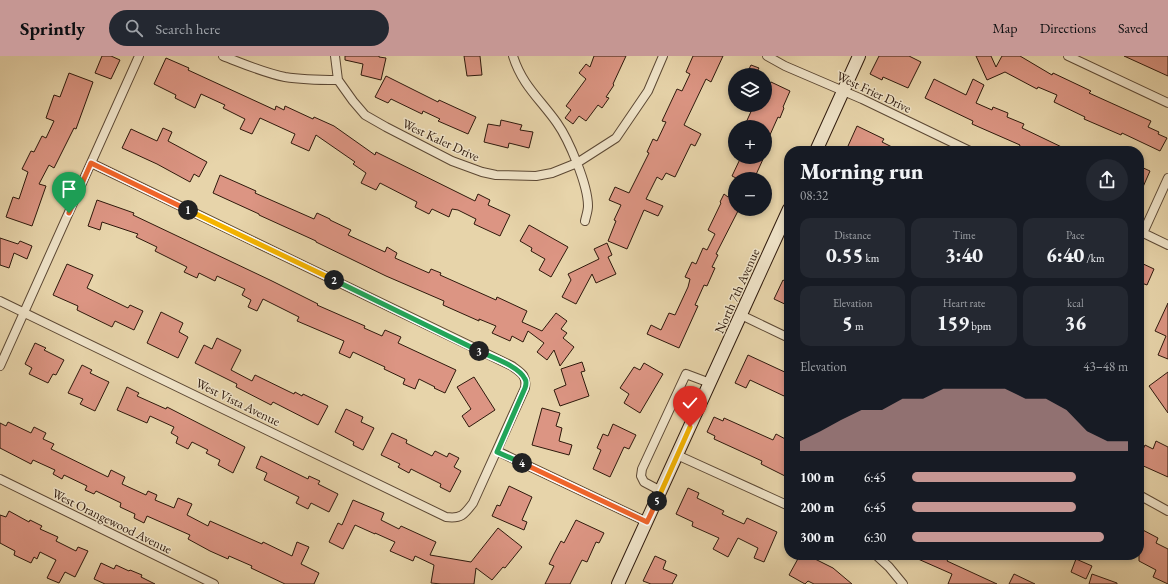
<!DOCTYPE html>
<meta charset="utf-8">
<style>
body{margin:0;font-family:"EB Garamond",serif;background:#242831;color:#f1f3f6;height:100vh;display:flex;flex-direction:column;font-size:15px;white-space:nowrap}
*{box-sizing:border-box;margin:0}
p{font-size:13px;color:#9ea1a6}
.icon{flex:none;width:22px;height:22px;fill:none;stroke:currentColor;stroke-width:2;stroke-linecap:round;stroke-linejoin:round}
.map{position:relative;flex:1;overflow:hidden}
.drawer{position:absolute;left:784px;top:90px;width:360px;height:414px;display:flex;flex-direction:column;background:#171b24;border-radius:16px;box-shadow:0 2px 6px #0003}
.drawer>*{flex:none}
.fabs{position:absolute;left:728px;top:12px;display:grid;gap:8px}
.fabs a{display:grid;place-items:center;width:44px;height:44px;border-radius:50%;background:#171b24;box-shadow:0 2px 6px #0003;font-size:20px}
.pin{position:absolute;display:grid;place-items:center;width:34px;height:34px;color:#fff;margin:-41px -17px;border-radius:50% 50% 50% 0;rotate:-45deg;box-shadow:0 0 4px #0007}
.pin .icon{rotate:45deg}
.km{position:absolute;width:20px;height:20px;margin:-10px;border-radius:50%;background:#222;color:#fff;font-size:11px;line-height:20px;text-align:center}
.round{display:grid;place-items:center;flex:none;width:42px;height:42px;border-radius:21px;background:#242831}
.head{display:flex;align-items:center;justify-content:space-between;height:68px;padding:0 16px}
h1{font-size:22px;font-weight:800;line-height:30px}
.metrics{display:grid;grid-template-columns:repeat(3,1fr);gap:6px;height:68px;padding:4px 16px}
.metrics div{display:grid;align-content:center;border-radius:10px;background:#242831;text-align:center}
.metrics b{font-size:20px;font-weight:800}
.metrics small{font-size:11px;font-weight:400}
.metrics p{font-size:11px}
.chart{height:112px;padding:8px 16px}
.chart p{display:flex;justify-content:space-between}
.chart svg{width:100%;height:72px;margin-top:4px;fill:#c59692;opacity:.7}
ul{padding:0 16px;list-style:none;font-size:13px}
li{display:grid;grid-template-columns:64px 48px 1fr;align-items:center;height:30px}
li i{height:10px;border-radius:5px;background:#c59692}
header{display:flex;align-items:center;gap:24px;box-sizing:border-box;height:56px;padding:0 20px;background:#c59692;color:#111}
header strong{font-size:19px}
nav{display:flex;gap:22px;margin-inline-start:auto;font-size:14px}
.search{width:280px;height:36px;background:#242831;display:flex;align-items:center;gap:10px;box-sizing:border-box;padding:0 14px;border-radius:22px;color:#9ea1a6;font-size:15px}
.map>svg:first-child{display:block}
.building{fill:#dc9583;stroke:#2e190c}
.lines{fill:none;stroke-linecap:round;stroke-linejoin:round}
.street-casing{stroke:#5c4834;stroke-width:10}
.secondary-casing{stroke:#2e190c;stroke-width:14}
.street{stroke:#efe3c8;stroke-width:8}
.secondary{stroke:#efe3c8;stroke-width:12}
.split-1-casing{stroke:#fff;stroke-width:8}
.split-2-casing{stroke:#fff;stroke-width:8}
.split-3-casing{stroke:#fff;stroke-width:8}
.split-4-casing{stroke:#fff;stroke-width:8}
.split-5-casing{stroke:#fff;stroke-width:8}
.split-6-casing{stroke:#fff;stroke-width:8}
.split-1{stroke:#f0652b;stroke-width:5}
.split-2{stroke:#f5b400;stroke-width:5}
.split-3{stroke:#22a559;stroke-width:5}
.split-4{stroke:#22a559;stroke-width:5}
.split-5{stroke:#f0652b;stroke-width:5}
.split-6{stroke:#f5b400;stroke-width:5}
.labels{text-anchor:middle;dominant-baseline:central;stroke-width:3;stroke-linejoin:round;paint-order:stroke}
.street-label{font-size:13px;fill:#2e190c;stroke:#efe3c8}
</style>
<header>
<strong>Sprintly</strong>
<div class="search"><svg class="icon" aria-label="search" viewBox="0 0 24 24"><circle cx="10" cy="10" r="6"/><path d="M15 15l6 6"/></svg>Search here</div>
<nav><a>Map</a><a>Directions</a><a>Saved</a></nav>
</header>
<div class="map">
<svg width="1168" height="528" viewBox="0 0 1168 528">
<rect width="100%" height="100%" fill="#e7d4aa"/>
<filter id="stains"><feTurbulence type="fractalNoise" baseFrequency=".005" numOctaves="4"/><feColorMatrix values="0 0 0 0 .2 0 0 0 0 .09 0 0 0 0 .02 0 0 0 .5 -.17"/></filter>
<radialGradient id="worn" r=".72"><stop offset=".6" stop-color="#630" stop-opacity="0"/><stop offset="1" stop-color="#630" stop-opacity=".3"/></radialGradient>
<path class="building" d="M102 0H111L120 4 111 23 95 17Z
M345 0H379V1L386 2 381 24 361 19 363 8 345 4Z
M464 0H480L482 19 467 20Z
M594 0H626L613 28 614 29 606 41 609 42 602 52 598 49 586 65 579 60 573 68 565 62 571 54 566 50 586 23 579 17 586 8 590 11Z
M693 0H723L711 26 706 23 684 69 701 78 695 90 691 88 675 121 666 117 662 124 657 121 646 143 663 150 658 160 644 154 627 193 608 185 616 165 614 164 621 149 609 144 615 131 629 137 649 97 647 96 653 83 657 85 666 66 662 65 677 33 682 35 690 18 686 16Z
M879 0H909L921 6 908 32 883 21 882 24 870 18Z
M976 0H991L996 11 1002 0H1020L1052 19 1053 17 1091 35 1089 37 1151 65 1148 71 1159 76 1158 78 1167 82 1160 95 1122 77 1121 79 1084 63 1085 61 1054 46 1057 39 1038 31 1037 33 1005 16 987 24Z
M1124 0H1168V20Z
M166 2 189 12 188 14 275 54 276 50 284 54 285 50 313 63 314 61 334 70 375 99 376 96 475 145 478 138 490 144 488 149 510 159 500 180 474 168 476 163 458 154 452 153 449 161 432 153 429 158 415 151 417 146 380 127 376 134 361 127 366 117 353 108 355 106 316 79 309 95 291 87 295 78 260 62 252 78 240 73 245 63 223 52 225 49 201 38 195 52 175 42 176 39 154 28Z
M751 9 759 12 755 19H746Z
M69 17 93 26 76 73 74 72 54 112 49 109 39 128 46 130 32 170 6 161 13 141 19 143 28 116 22 113 31 95 34 96 42 80 46 82 54 65 46 62 54 39 60 41Z
M386 20 438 46 439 44 476 61 468 78 438 65 440 63 423 55 422 58 391 43 388 47 375 41Z
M934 23 966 39 973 23 984 29 976 47 992 54 993 51 1008 57 1007 61 1024 68 1022 72 1070 95H1025L1019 92 1020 89 972 68 973 65 925 42Z
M771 26 790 35 783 51 784 52 780 62 778 61 765 90V71H744L754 49H765V29L769 31Z
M501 64 522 69 520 74 533 76 529 92 509 87 508 92 484 86 488 68 500 70Z
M857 70 884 83 882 86 900 95H859L848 90Z
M163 72 172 76 168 85 207 106 199 121 194 118 190 126 157 108 122 92 131 73 157 85Z
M741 101H764L754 123H738L732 120Z
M1139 110 1150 115 1139 140Z
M220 119 256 135 255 137 314 163 317 157 330 163V164L351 174 348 179 385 196 387 191 397 197 395 202 429 217 431 213 441 217 440 219 496 244 497 241 527 255 522 266 542 275 556 257 567 265 561 273 567 277 563 282 574 291 560 310 554 294 547 304 537 296 544 287 528 275 523 286 512 280 510 285 492 277 496 270 479 263V265L443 249 444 245 386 220 316 186V185L259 159V158L213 137Z
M735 127V153H739L716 198 718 199 712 211 715 212 707 230 704 229 695 249 698 250 679 292 647 278 651 269 661 274 669 257 675 259 688 231 690 223 685 221 692 206 696 208 703 192 707 194 715 178 708 174 721 147 720 146 724 138 728 141Z
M97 144 134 157 133 159 272 225 318 248 317 249 365 270 364 272 382 280 385 274 401 281 398 287 456 314 445 337 434 332 435 331 419 323 415 333 403 328 405 323 384 313 385 311 353 296 350 302 339 297 344 285 297 265 299 261 263 243 257 255 248 251 251 244 242 239 245 233 217 220 215 225 199 217 197 222 184 216 187 211 155 195 157 191 136 181 138 178 102 166 100 174 88 170Z
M529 169 568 191 551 221 539 214 545 203 531 195 532 192 520 185Z
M0 182 18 188 20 185 32 190 27 203 14 197 9 212 0 209Z
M607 187 612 199 608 201 616 218 596 227 592 218 576 248 562 241 571 224 568 218 599 203 594 193Z
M1139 206 1154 213 1147 229 1139 226Z
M67 208 93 219 87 232 128 252 130 249 143 255 134 274 115 265 112 271 77 254 78 250 53 239Z
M783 224 789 227V250L774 243Z
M1168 247V303L1158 299 1166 280 1155 275Z
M161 256 183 267 179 276 188 281 178 302 147 287Z
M217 282 241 294 231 314 252 325 255 319 294 338 295 336 302 340 303 338 328 350 318 369 273 346 271 349 236 331 237 328 195 307 204 289 212 293Z
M35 287 46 292 44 294 64 304 56 319 53 318 48 327 29 318 32 312 25 308Z
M748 299 789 318V329L784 340 750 324 746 332 735 327Z
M582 306 585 315 581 316 589 340 560 350 554 334 566 329 561 313Z
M644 307 663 318 640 357 624 347 629 338 620 332 634 311 640 314Z
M82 309 92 314 90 317 109 326 95 355 80 348 83 343 68 337Z
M1168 316V357L1149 330Z
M474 321 495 354 469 371 462 360 471 353 457 331Z
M127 331 139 337 137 340 166 353 167 351 245 391 233 417 218 409 220 404 206 397 208 394 192 386 188 393 176 387 178 381 171 377 174 371 150 360 147 367 117 354Z
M542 352 560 357 556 370 562 372 559 385 572 389 569 399 532 389Z
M346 353 363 361 361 366 374 372 363 394 353 389 354 386 335 376Z
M714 361 723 365 724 362 773 384 776 378 789 385V422L761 408 762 405 714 383 715 380 707 376Z
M8 366 31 377 34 371 46 377 43 383 54 388 51 393 108 421 111 414 125 421 122 428 146 439 148 435 157 439 155 444 174 452 178 442 192 448 187 459 208 470 210 465 262 488 263 486 292 500 297 486 309 491 301 508 319 517 314 528H285L251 512 252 510 229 500 228 503 210 495 188 483 190 479 147 460 144 467 134 462 135 458 120 451 121 447 96 435 94 438 85 434 87 430 64 419 62 423 53 418 55 414 33 404 31 408 0 392V367L6 370Z
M613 368 636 379 629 393 624 391 610 421 593 413 601 394 597 392 603 378 608 380Z
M392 377 407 384 406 387 432 400 435 395 447 401 449 397 459 402 454 411 461 415 450 436 440 431 441 428 411 413 409 417 398 411 400 408 381 399Z
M1156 385 1168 391V421L1139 408V402L1145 389 1153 393Z
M261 400 308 423 309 420 320 425 318 428 338 438 329 456 311 447 308 453 296 447 299 441 264 424 267 417 256 412Z
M509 430 532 441 522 464 527 466 524 474 492 460 497 449 500 450Z
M688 432 699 437 697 442 724 455 722 458 744 468 747 462 777 476 764 506 754 502 758 492 738 482 728 501 713 493 719 482 692 470 693 466 676 458Z
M353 444 384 457 381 464 399 473 401 470 436 486 430 499 471 506 498 472 522 491 505 512 503 511 492 524 476 512 474 528H441L431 527 434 509 415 500 413 505 390 495 395 486 375 477V478L355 469 343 493 329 486 338 467 342 469Z
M9 455 29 466 30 464 42 470 40 473 58 481 56 485 76 495 78 491 88 495 75 521 65 516 59 527 47 522 56 504 40 496 37 503 34 501 31 507 14 499 15 495 0 487V459L6 461Z
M576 464 604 477 599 487 596 486 587 506 582 504 570 528H545L554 510 549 508 554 498 561 485 564 487Z
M1139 472 1158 482 1156 487 1168 493V528L1153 521 1156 514 1139 505Z
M800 499H815L813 502 833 512 852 528H814L808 525 805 528 789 519Z
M909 499H950L947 505 997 528H948L952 518Z
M655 500 666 505 663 513 677 519 672 528H651L643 525Z
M1076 503 1092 510 1086 523 1071 516Z
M101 507 114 513 116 509 129 515 130 514 142 519 141 521 155 528H105L94 523Z
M1014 518 1035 528H1009Z
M1092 518 1117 527V528H1089Z"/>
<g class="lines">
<defs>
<path id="street" d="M223 0C244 8 264 17 285 21 303 24 321 24 338 24L353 45 365 59 386 71 452 105 482 116 496 119 536 120 552 117 577 107 616 82 648 35 663 0
M335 0 338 24
M513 0C522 29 540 43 557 67 569 84 588 129 588 150 588 155 586 160 585 165
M767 0 785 10 862 43 970 95
M1068 0 1168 47
M1139 175 1168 189
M1143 177 1168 122
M0 245 446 461C461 463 464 459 473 447L525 332C527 319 521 317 512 310L91 107
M741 259 789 282
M0 310 139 0
M497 395 647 466
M677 399 789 450
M0 423 214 528
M661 435 644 426 641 420 642 413 686 318 710 327
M1139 439 1168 455
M876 499 889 511 903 528"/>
<path id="secondary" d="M816 95 859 0
M618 528 789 153"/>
</defs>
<use href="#street" class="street-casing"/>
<use href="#secondary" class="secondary-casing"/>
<use href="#street" class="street"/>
<use href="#secondary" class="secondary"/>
</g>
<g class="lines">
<defs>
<path id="split-1" d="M69 157 91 107 188 154"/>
<path id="split-2" d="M188 154 334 224"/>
<path id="split-3" d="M334 224 479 295"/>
<path id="split-4" d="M479 295C491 301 519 310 525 323 527 326 526 329 525 332L497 396 522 407"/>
<path id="split-5" d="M522 407 647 466 657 445"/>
<path id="split-6" d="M657 445 690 371"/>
</defs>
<use href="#split-1" class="split-1-casing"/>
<use href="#split-2" class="split-2-casing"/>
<use href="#split-3" class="split-3-casing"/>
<use href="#split-4" class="split-4-casing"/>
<use href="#split-5" class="split-5-casing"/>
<use href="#split-6" class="split-6-casing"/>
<use href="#split-1" class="split-1"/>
<use href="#split-2" class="split-2"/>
<use href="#split-3" class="split-3"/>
<use href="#split-4" class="split-4"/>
<use href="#split-5" class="split-5"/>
<use href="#split-6" class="split-6"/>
</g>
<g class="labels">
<g class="street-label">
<text transform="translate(874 36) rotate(25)">West Frier Drive</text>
<text transform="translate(441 84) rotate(25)">West Kaler Drive</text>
<text transform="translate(737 235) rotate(-66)">North 7th Avenue</text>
<text transform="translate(238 346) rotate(26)">West Vista Avenue</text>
<text transform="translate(112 465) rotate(26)">West Orangewood Avenue</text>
</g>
</g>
<rect width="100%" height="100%" filter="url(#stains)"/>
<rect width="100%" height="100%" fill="url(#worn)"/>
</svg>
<div class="fabs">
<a><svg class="icon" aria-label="layers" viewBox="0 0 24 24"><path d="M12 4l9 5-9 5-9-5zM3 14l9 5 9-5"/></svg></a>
<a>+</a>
<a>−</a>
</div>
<div class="pin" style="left:69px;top:157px;background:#1e9e55"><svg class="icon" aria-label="arrive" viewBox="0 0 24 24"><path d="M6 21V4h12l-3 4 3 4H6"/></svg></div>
<div class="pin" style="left:690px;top:371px;background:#d93025"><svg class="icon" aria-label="check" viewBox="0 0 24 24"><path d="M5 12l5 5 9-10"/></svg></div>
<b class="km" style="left:188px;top:154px">1</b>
<b class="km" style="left:334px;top:224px">2</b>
<b class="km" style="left:479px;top:295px">3</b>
<b class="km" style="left:522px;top:407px">4</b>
<b class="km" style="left:657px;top:445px">5</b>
<section class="drawer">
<div class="head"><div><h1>Morning run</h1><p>08:32</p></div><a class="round"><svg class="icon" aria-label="share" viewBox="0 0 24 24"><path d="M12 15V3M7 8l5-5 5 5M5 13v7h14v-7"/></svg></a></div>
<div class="metrics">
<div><p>Distance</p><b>0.55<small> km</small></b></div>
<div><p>Time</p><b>3:40</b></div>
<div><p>Pace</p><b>6:40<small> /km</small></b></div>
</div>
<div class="metrics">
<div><p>Elevation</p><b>5<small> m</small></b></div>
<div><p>Heart rate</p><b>159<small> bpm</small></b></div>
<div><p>kcal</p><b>36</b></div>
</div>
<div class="chart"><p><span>Elevation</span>43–48 m</p>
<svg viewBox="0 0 160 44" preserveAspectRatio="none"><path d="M0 44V38L10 32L20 25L30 19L40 19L50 12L60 12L70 6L80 6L90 6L100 6L110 12L120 12L130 19L140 32L150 38L160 38V44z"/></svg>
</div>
<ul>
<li><b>100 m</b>6:45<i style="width:76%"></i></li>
<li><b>200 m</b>6:45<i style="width:76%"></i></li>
<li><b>300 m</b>6:30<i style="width:89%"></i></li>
</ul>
</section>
</div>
